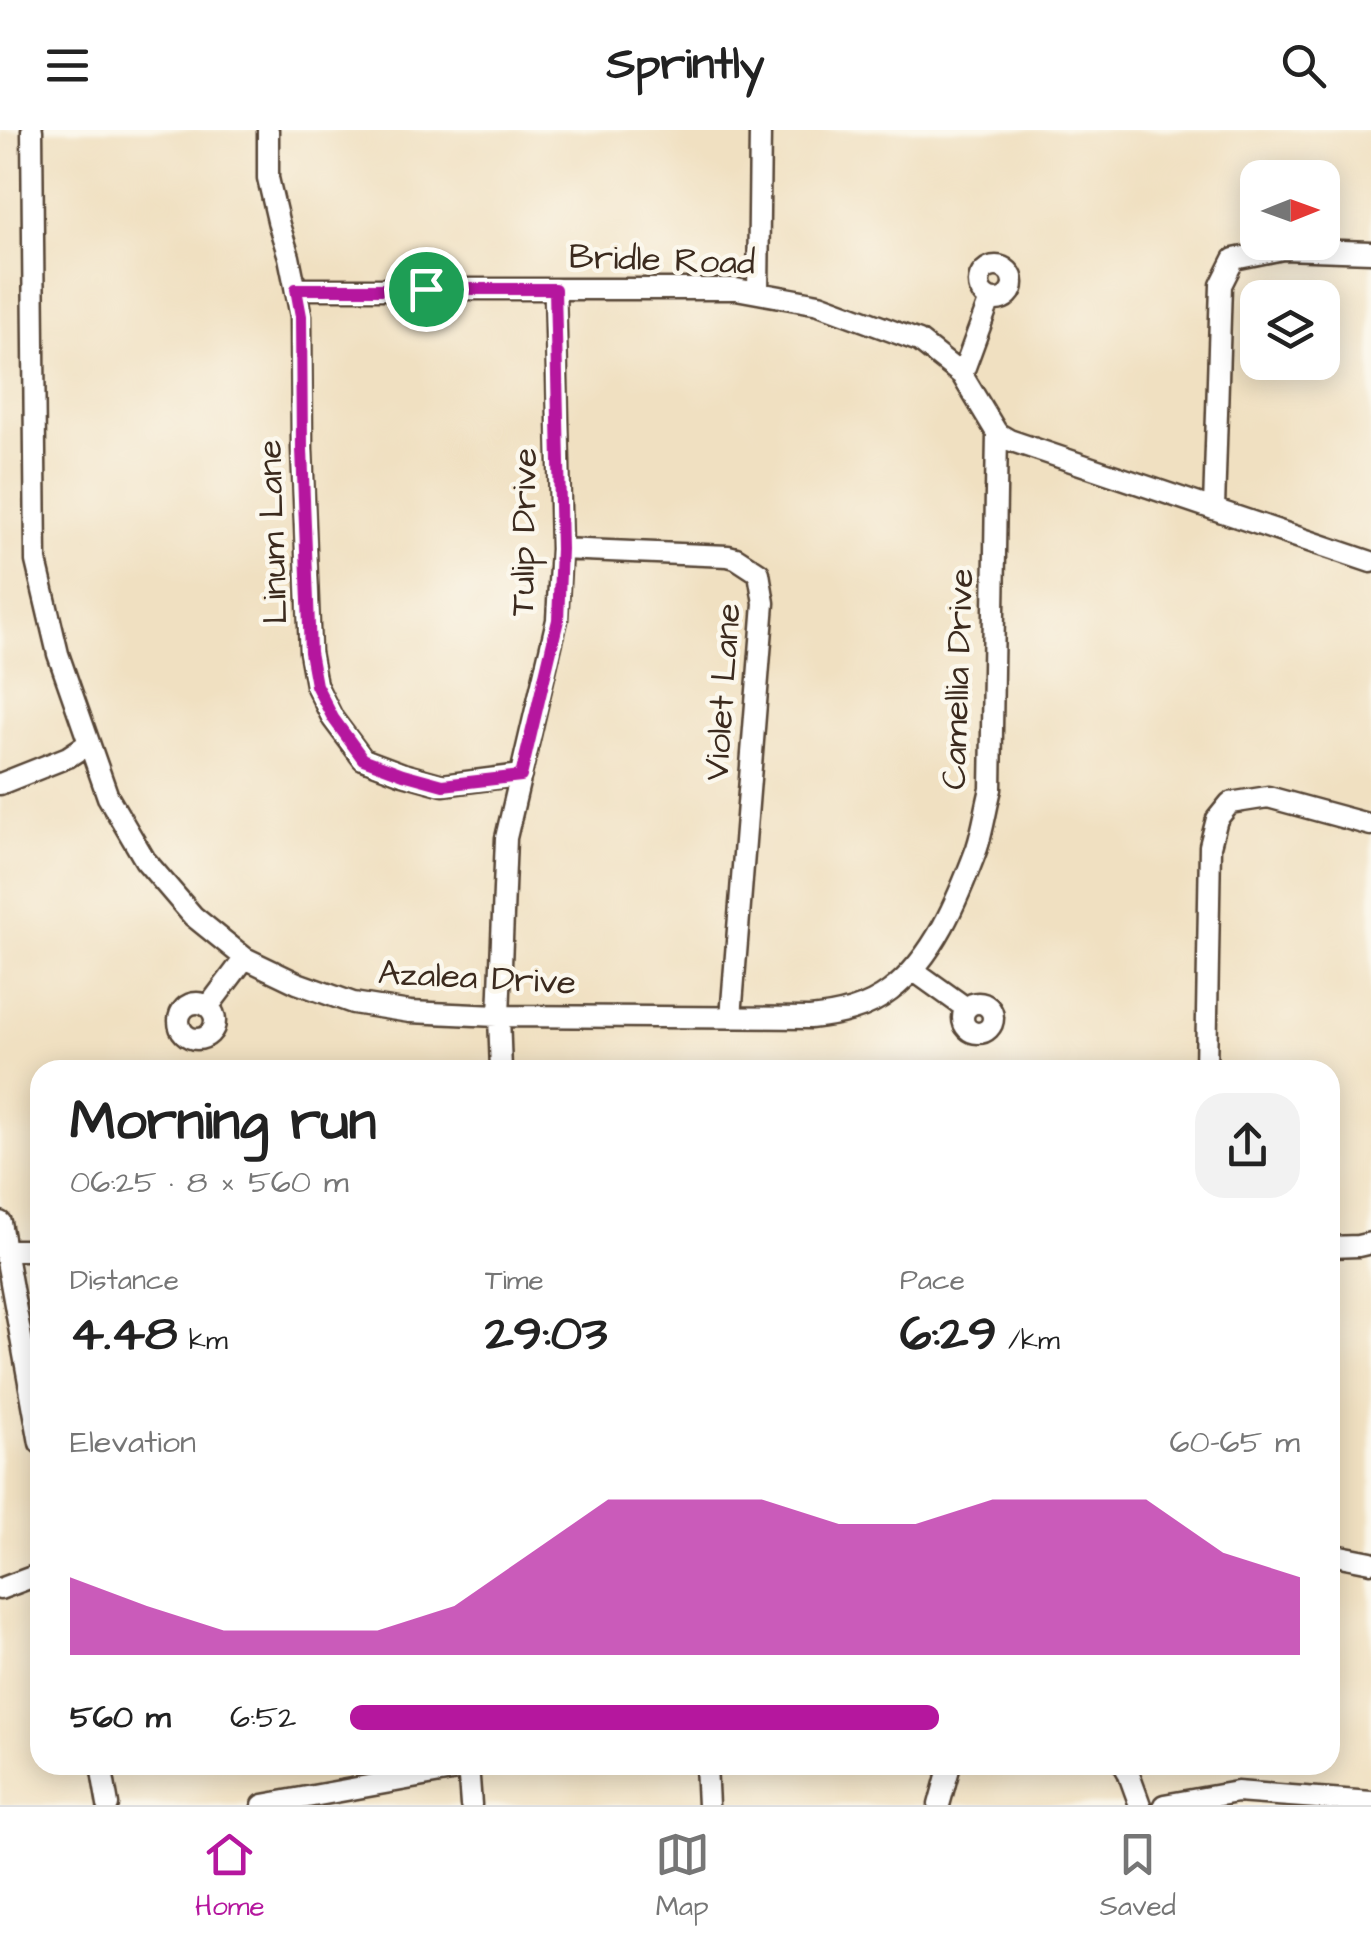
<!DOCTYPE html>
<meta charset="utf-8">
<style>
body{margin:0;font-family:"Architects Daughter",sans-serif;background:#f2f2f2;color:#222;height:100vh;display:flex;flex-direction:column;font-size:38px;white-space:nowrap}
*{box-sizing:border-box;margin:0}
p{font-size:32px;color:#767676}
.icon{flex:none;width:55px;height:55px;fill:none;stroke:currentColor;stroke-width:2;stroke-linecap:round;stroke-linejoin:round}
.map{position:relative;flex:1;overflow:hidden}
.details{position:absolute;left:30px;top:930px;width:1310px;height:715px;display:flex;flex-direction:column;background:#fff;border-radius:30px;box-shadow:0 5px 25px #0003}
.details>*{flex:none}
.needle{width:65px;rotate:89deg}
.fabs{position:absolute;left:1240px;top:30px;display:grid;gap:20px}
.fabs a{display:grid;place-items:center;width:100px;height:100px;border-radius:20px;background:#fff;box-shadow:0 5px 25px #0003;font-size:50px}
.pin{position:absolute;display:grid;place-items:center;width:85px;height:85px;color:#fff;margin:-42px;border:5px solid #fff;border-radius:50%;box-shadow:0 2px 10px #0007}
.round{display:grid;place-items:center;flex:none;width:105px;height:105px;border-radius:30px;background:#f2f2f2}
.head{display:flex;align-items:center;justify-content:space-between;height:170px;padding:0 40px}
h1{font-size:55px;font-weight:700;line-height:75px}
.figures{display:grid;grid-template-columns:repeat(3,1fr);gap:15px;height:170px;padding:10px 40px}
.figures div{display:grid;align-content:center}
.figures b{font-size:50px;font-weight:700}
.figures small{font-size:28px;font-weight:400}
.figures p{font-size:28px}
.chart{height:280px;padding:20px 40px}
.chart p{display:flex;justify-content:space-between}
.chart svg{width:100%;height:180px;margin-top:10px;fill:#b5179e;opacity:.7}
ul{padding:0 40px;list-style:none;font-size:32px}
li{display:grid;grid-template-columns:160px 120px 1fr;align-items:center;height:75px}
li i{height:25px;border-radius:12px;background:#b5179e}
header{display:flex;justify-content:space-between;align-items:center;height:130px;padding:0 40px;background:#fff;font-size:45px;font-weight:700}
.tab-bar{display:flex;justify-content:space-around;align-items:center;height:140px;border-top:2px solid #e0e0e0;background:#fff;font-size:28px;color:#767676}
.tab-bar a{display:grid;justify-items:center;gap:5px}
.tab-bar .on{color:#b5179e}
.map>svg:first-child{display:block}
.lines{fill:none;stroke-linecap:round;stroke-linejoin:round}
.street-casing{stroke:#564536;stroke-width:25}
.street{stroke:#fff;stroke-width:20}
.route-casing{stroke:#fff;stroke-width:20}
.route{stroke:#b5179e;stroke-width:12}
.labels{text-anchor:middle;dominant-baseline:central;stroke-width:9;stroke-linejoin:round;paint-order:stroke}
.street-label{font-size:35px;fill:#3b2a1e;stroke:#fbf7ec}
</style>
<header><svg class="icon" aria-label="menu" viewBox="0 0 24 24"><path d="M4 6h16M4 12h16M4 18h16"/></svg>Sprintly<svg class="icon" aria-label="search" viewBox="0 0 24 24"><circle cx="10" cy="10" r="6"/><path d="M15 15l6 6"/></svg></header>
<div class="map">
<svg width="1371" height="1675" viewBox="0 0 1371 1675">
<rect width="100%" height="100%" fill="#fbf7ec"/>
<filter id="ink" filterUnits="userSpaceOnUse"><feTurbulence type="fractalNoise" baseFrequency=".01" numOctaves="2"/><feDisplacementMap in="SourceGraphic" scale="20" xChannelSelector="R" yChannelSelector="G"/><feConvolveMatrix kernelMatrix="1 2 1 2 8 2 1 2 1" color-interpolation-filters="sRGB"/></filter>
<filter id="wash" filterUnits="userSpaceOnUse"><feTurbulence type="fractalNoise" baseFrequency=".0048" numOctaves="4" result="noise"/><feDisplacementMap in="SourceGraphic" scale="40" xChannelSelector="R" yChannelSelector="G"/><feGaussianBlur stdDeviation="2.25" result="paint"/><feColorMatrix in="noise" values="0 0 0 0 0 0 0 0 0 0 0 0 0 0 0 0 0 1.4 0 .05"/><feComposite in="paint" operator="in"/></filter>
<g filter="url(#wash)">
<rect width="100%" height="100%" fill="#f0e0c1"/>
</g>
<g filter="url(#ink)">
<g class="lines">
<defs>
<path id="street" d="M32 0 36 431 58 524 108 667 145 730 193 786 245 828 297 853 353 873 410 882 497 886 810 888C838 885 867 879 890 861 934 828 958 769 977 718 983 700 986 678 991 659L997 303
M268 0V48L279 95 289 127 301 186 302 319 310 522 316 555 333 589 363 629 403 644 443 655 521 645
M979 153a17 17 0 1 1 34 0a17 17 0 1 1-34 0Z
M296 159H736L819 174 919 211 962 245 997 303 1009 310 1371 432
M758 163 760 0
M962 245 990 169
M1214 378 1221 155 1234 129 1283 119 1371 122
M561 419 728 426 736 428 759 443 764 473 731 887
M0 654 68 627 89 613
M913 840 966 878
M963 888a15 15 0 1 1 30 0a15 15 0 1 1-30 0Z
M179 891a18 18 0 1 1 36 0a18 18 0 1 1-36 0Z
M208 877 245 828
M501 940 499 886 506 708 557 490 561 419 555 159
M1206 940 1210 716 1217 689 1230 673 1268 667 1371 695
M0 1092 40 1313
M1330 1117 1358 1116 1371 1113
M5 1120H40
M1330 1424 1371 1432
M0 1459 40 1444
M101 1635 108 1675
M468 1635 471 1675
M706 1635 708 1675
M1124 1635 1128 1642 1140 1675
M263 1675 468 1638
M939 1675 950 1635
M1164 1675 1237 1662 1371 1672"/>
</defs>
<use href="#street" class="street-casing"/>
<use href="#street" class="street"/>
</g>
</g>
<g class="lines" filter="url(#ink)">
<defs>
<path id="route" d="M296 159H555L561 419 558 490 521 646 443 655 403 644 363 629 333 588 316 555 310 522 302 319 301 186Z"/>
</defs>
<use href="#route" class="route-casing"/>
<use href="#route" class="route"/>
</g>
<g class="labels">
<g class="street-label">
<text transform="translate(662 130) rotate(2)">Bridle Road</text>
<text transform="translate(273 402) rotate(-92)">Linum Lane</text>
<text transform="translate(524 402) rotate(-89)">Tulip Drive</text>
<text transform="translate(958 549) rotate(-88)">Camellia Drive</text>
<text transform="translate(723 562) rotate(-86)">Violet Lane</text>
<text transform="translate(477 848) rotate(3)">Azalea Drive</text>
</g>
</g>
</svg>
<div class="fabs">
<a><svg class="needle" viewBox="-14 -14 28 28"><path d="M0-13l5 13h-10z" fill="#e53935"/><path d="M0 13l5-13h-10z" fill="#767676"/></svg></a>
<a><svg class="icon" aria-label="layers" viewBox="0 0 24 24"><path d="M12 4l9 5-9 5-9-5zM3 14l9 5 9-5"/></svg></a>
</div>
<div class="pin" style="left:426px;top:159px;background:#1e9e55"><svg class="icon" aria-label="arrive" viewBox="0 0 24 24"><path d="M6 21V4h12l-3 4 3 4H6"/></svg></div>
<section class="details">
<div class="head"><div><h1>Morning run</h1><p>06:25 · 8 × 560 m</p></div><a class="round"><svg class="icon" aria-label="share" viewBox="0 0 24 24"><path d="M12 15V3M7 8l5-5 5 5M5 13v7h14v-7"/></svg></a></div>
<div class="figures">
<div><p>Distance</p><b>4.48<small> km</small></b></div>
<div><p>Time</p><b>29:03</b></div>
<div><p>Pace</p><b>6:29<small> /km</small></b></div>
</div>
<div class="chart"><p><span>Elevation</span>60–65 m</p>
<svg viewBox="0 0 160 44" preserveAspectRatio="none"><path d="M0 44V25L10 32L20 38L30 38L40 38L50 32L60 19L70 6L80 6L90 6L100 12L110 12L120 6L130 6L140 6L150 19L160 25V44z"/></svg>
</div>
<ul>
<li><b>560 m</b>6:52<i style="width:62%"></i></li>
</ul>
</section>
</div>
<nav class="tab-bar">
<a class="on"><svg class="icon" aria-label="home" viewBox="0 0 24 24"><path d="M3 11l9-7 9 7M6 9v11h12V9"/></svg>Home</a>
<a><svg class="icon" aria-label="map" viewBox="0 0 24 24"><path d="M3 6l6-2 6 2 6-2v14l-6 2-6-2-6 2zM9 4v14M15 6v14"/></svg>Map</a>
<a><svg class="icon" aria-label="saved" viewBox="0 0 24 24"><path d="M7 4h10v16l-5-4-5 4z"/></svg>Saved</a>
</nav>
